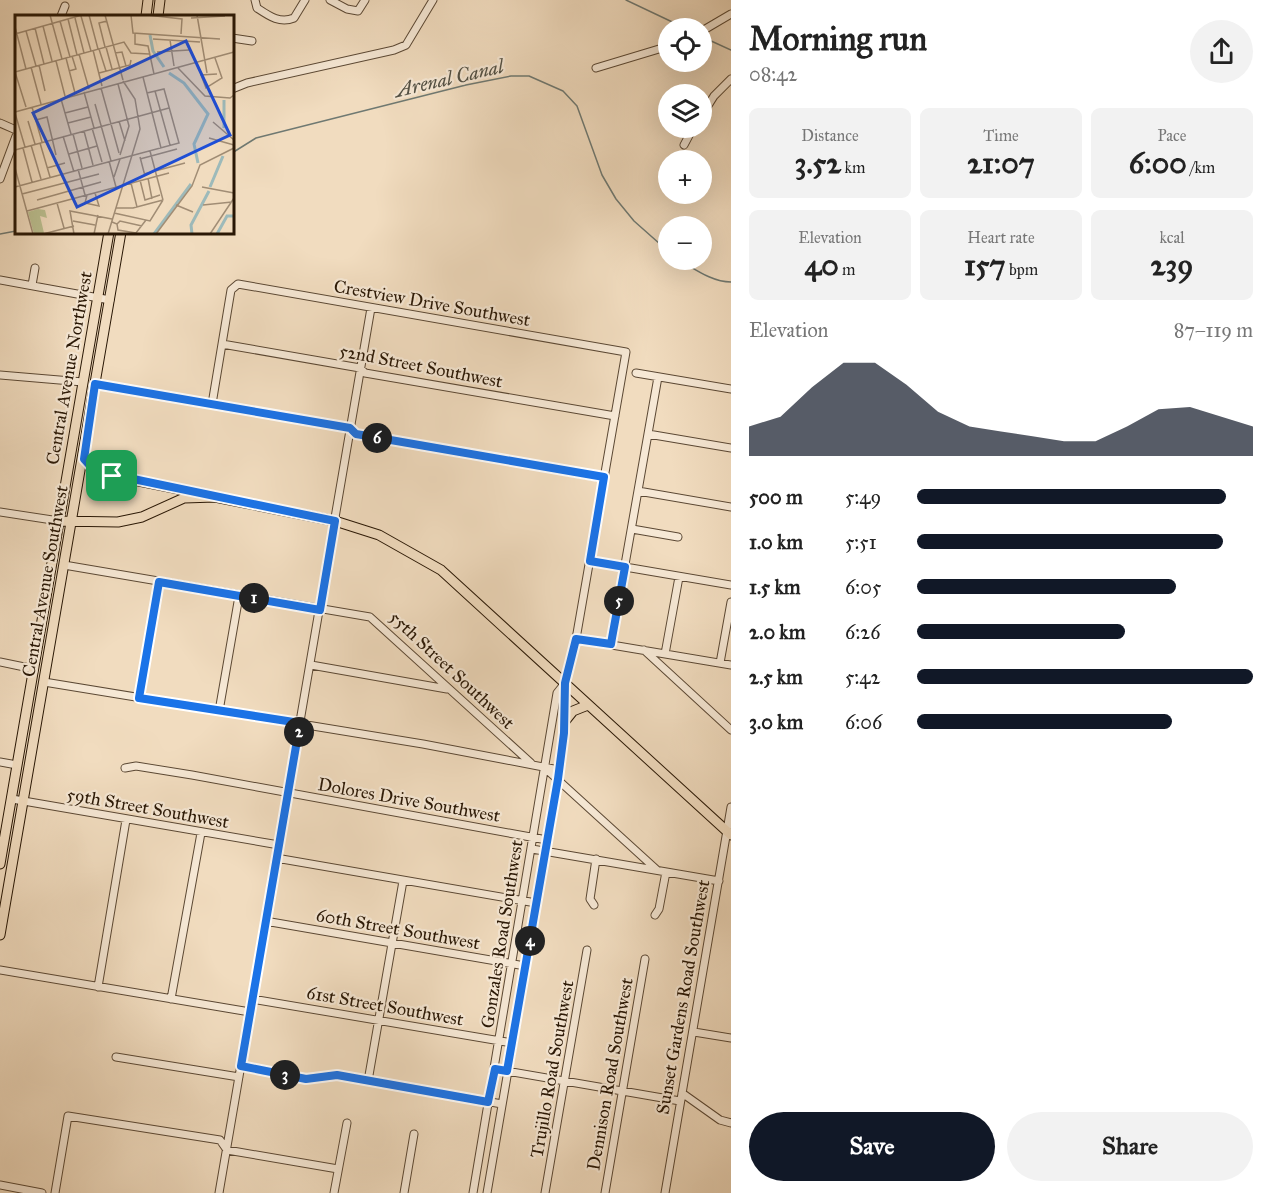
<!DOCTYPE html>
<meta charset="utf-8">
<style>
body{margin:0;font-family:"IM FELL Great Primer",serif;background:#f2f2f2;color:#222;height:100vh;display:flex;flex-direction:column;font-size:22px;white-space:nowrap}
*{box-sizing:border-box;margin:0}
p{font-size:20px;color:#767676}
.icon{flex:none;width:33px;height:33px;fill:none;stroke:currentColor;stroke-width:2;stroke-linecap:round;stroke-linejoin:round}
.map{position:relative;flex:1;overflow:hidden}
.side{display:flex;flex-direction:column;background:#fff;width:540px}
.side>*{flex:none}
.controls{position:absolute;left:658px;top:18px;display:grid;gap:12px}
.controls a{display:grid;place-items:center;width:54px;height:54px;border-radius:50%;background:#fff;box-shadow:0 6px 24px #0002;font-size:30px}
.pin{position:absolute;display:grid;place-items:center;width:51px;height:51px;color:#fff;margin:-26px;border-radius:12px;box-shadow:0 3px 9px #0006}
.km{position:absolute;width:30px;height:30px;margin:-15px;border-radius:50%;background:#222;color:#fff;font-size:16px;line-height:30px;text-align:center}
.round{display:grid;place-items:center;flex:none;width:63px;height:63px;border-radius:32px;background:#f2f2f2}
.head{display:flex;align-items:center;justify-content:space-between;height:102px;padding:0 18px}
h1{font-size:33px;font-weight:700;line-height:45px}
.stats{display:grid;grid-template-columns:repeat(3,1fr);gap:9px;height:102px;padding:6px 18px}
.stats div{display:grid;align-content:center;border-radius:9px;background:#f2f2f2;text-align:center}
.stats b{font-size:30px;font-weight:700}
.stats small{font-size:16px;font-weight:400}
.stats p{font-size:16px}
.chart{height:168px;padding:12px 18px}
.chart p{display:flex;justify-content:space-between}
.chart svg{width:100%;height:108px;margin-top:6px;fill:#111827;opacity:.7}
.button{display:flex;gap:12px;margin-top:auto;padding:12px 18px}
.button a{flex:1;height:69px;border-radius:36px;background:#111827;color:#fff;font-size:24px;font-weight:700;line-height:69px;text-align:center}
.button a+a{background:#f2f2f2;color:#222}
ul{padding:0 18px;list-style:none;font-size:20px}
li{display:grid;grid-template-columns:96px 72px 1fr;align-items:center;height:45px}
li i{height:15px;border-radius:8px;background:#111827}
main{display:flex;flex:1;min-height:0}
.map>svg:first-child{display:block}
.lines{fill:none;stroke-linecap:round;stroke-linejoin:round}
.stream{stroke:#6f7972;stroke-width:1.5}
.minor-casing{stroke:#5b4834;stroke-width:9}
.major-casing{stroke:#291705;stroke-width:11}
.minor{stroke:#f6e8d5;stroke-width:7}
.major{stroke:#f1dcbf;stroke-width:9}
.route-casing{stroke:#fff;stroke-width:12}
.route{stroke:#1a73e8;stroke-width:8}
.labels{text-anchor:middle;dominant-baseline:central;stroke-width:4.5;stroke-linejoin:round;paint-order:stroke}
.street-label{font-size:18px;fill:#291705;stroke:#f6e8d5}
.water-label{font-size:20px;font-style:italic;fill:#525044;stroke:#f6e8d5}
.inset-river{fill:none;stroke:#9dbaba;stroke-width:3}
.inset-road{fill:none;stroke:#a18d75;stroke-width:1.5}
.view{fill:#1d4ed8;fill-opacity:0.15;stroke:#1d4ed8;stroke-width:3}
.inset-edge{fill:none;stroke:#291705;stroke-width:3}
</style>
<main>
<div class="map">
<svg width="731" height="1193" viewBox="0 0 731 1193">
<rect width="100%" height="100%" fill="#f1dcbf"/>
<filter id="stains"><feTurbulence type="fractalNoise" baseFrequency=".00333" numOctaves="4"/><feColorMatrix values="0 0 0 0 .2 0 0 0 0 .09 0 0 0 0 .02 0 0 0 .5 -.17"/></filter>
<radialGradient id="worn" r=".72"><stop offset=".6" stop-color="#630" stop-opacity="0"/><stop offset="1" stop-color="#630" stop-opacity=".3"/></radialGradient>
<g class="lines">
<path class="stream" d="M626 0 685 28
M709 40 731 50
M232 153 256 138 466 85 511 76H529L563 91 577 106 602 175 616 199 634 221 669 252
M0 234 16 231
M679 260C695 269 712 282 731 282"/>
<defs>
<path id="minor" d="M255 0 257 8C269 16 280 24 294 18L305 0
M330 0 347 9 358 11 365 0
M61 16 65 6
M702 31 731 14
M232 38 252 41
M596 68 669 46
M232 89 247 83 394 50 406 45 433 0
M702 115 714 96 731 79
M0 123 16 130
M684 145 693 128
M0 179 16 136
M0 280 110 300
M32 285 35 268
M222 344 360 368 365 373 615 416
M636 373 731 389
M0 375 83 382
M95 384 350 428 356 434 604 478
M212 404 231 290 238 284 626 352 576 639 565 683 564 733 558 779 487 1193
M648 434 731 448
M638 491 731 507
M0 512 59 521
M632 529 678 537
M590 561 731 585
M64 565 370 617 531 763
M576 639 731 665
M611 644 658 377
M644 650 731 730
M665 654 679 577
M0 662 34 669
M720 663 731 602
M311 665 447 689
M44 682 423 744 559 770
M139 698 159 582
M219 711 239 596
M0 762 17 765
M125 768 136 766 192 775 547 840
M546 769 657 870
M12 799 279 845
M532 849 719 881
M276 858 536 903
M594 905 590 899 596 859
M655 915 659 909 666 872
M265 921 525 966
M0 970 250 1012
M98 987 126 820
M171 999 201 833
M252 999 512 1043
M694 1032 731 1038
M116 1057 239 1077
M241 1067 306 1079 337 1075 502 1104
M495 1069 680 1101
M368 1081 403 881
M682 1093 720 1120 731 1123
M0 1185 42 1193
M55 1193 68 1116 220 1140 227 1150 338 1169
M219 1193 371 308
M334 1193 347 1123
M404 1193 414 1134
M473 1193 557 693 565 683
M545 1193 587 950
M605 1193 645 959
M665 1193 731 807"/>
<path id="major" d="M146 16 148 0
M158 16 160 0
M83 459 99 473 204 494
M59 521 118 522 142 517 184 498 215 497 335 521 379 535 441 570 731 835
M565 721 573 711 588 705
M0 864 109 232
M0 935 121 232"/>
</defs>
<use href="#minor" class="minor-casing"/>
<use href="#major" class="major-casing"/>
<use href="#minor" class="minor"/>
<use href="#major" class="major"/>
</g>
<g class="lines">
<defs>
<path id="route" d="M95 384 350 428 356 434 604 477 590 561 625 567 612 638 611 644 576 639 565 683 564 733 558 779 507 1071 495 1069 488 1102 337 1075 306 1079 241 1066 300 723 139 698 159 582 320 610 335 521 95 471 84 459Z"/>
</defs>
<use href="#route" class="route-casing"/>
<use href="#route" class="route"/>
</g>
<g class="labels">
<g class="street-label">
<text transform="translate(432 303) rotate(10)">Crestview Drive Southwest</text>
<text transform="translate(421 366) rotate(11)">52nd Street Southwest</text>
<text transform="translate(69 368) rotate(-80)">Central Avenue Northwest</text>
<text transform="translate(45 581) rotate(-80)">Central Avenue Southwest</text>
<text transform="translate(452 670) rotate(43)">55th Street Southwest</text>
<text transform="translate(409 800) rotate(10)">Dolores Drive Southwest</text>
<text transform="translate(148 808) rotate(10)">59th Street Southwest</text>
<text transform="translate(398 929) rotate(10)">60th Street Southwest</text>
<text transform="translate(502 934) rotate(-81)">Gonzales Road Southwest</text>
<text transform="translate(683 997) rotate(-80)">Sunset Gardens Road Southwest</text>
<text transform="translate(385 1006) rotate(10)">61st Street Southwest</text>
<text transform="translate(552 1069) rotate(-80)">Trujillo Road Southwest</text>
<text transform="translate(610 1074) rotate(-80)">Dennison Road Southwest</text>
</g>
<g class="water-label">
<text transform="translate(449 78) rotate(-13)">Arenal Canal</text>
</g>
</g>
<g transform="translate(15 15)">
<rect width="219" height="219" fill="#f1dcbf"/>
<path d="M23 194 30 195 32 203 25 201 29 218 19 219 13 197Z" fill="#bbc091"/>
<path class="inset-river" d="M135 20 138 36 149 52M154 58 169 68 193 99 179 129 183 148M209 113V85M195 172 208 141M139 219 176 169M177 219 176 210 194 176M202 219 212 201H219"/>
<path class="inset-road" d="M35 0 47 44M74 0 83 34M90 0 108 65M116 0 118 18 205 24M132 0 167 4 166 19M182 0 192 58M66 1 76 36M60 3 69 38M176 3 210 1M53 4 62 40M45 6 55 42M28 11 37 46M0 12 11 54M20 13 29 49M11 16 21 51M120 18V29L133 31 139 59M0 19 67 0M138 24 185 27M155 25 159 51M90 32 84 8 92 6M91 32 97 54M84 34 91 56M78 35 87 71M142 37 174 35M100 38 107 37 111 51M64 39 74 74M51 43 60 78M200 43 207 63 191 73 186 60 202 59M41 46 50 81M24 50 30 76M16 52 26 89M163 53 190 81 215 83 219 80M54 56 61 54 57 41M0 57 109 27 116 38 134 39M0 57 11 92M84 58 115 50 116 45M128 62 146 133M103 69 114 111 105 140M86 73 104 138M140 76 155 130M69 77 79 113M46 84 56 119M80 89 96 146M17 92 27 127M0 97 219 37M0 98 10 132M50 98 73 92M21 105 32 102 41 140M13 106 20 129M104 106 110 126M198 107 219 125M53 108 76 102M77 113 87 147M69 116 78 150M58 119 67 153M48 121 59 157M194 123 219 130M25 128 35 162M16 130 26 164M8 133 17 167M0 135 154 93M135 136 148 185M54 139 82 131M125 142 130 161M125 144 162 134M94 146 101 172M0 153 18 219M32 153 50 148M63 154 70 180M129 159 170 148M99 162 105 144M133 163 137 184M125 165 130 185 145 180M116 168 122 192M0 172 164 128 149 74 132 78M187 172 219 178M7 179 84 159M72 180 70 188 84 191 80 178M22 185 86 167M42 188 49 213M161 190 178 197M188 190 217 187M101 193H118L148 185M12 196 154 158M99 198 135 206 148 185M58 206 80 210M97 207 102 209 103 215 121 218 131 205M102 209 105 206 127 211M28 219 59 211M59 219 55 196 97 204M79 219 83 200M93 219 125 114 120 84 108 66M141 219 177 171 185 150 219 133M195 219 219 183"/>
<path class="view" d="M171 26 215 120 62 192 18 98Z"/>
<rect width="219" height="219" class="inset-edge"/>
</g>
<rect width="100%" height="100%" filter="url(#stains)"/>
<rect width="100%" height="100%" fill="url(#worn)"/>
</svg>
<div class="controls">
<a><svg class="icon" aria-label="locate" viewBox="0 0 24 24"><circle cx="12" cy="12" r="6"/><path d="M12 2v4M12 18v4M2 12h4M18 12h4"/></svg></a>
<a><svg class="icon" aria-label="layers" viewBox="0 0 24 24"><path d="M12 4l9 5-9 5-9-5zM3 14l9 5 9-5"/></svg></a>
<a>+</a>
<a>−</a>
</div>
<div class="pin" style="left:112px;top:476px;background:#1e9e55"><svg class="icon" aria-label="arrive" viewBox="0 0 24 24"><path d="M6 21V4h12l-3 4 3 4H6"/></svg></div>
<b class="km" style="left:254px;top:598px">1</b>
<b class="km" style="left:299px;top:732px">2</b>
<b class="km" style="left:285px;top:1075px">3</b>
<b class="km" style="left:530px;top:941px">4</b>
<b class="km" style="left:619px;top:601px">5</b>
<b class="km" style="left:377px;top:438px">6</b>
</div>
<section class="side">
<div class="head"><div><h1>Morning run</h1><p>08:42</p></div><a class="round"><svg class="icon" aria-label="share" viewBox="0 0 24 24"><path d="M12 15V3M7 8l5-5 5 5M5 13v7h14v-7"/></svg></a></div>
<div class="stats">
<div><p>Distance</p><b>3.52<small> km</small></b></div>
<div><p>Time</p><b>21:07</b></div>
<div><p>Pace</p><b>6:00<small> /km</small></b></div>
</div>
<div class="stats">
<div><p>Elevation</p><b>40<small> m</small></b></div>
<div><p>Heart rate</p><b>157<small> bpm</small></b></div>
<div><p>kcal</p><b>239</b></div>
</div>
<div class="chart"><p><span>Elevation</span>87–119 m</p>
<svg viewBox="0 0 160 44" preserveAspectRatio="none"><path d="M0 44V32L10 28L20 16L30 6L40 6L50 15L60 26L70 32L80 34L90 36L100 38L110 38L120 32L130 25L140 24L150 28L160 32V44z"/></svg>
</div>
<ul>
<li><b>500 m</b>5:49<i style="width:92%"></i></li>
<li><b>1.0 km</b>5:51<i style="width:91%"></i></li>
<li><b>1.5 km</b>6:05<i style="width:77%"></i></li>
<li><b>2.0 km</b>6:26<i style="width:62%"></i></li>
<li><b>2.5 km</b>5:42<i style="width:100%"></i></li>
<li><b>3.0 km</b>6:06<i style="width:76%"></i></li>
</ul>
<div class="button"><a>Save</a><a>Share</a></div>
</section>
</main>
